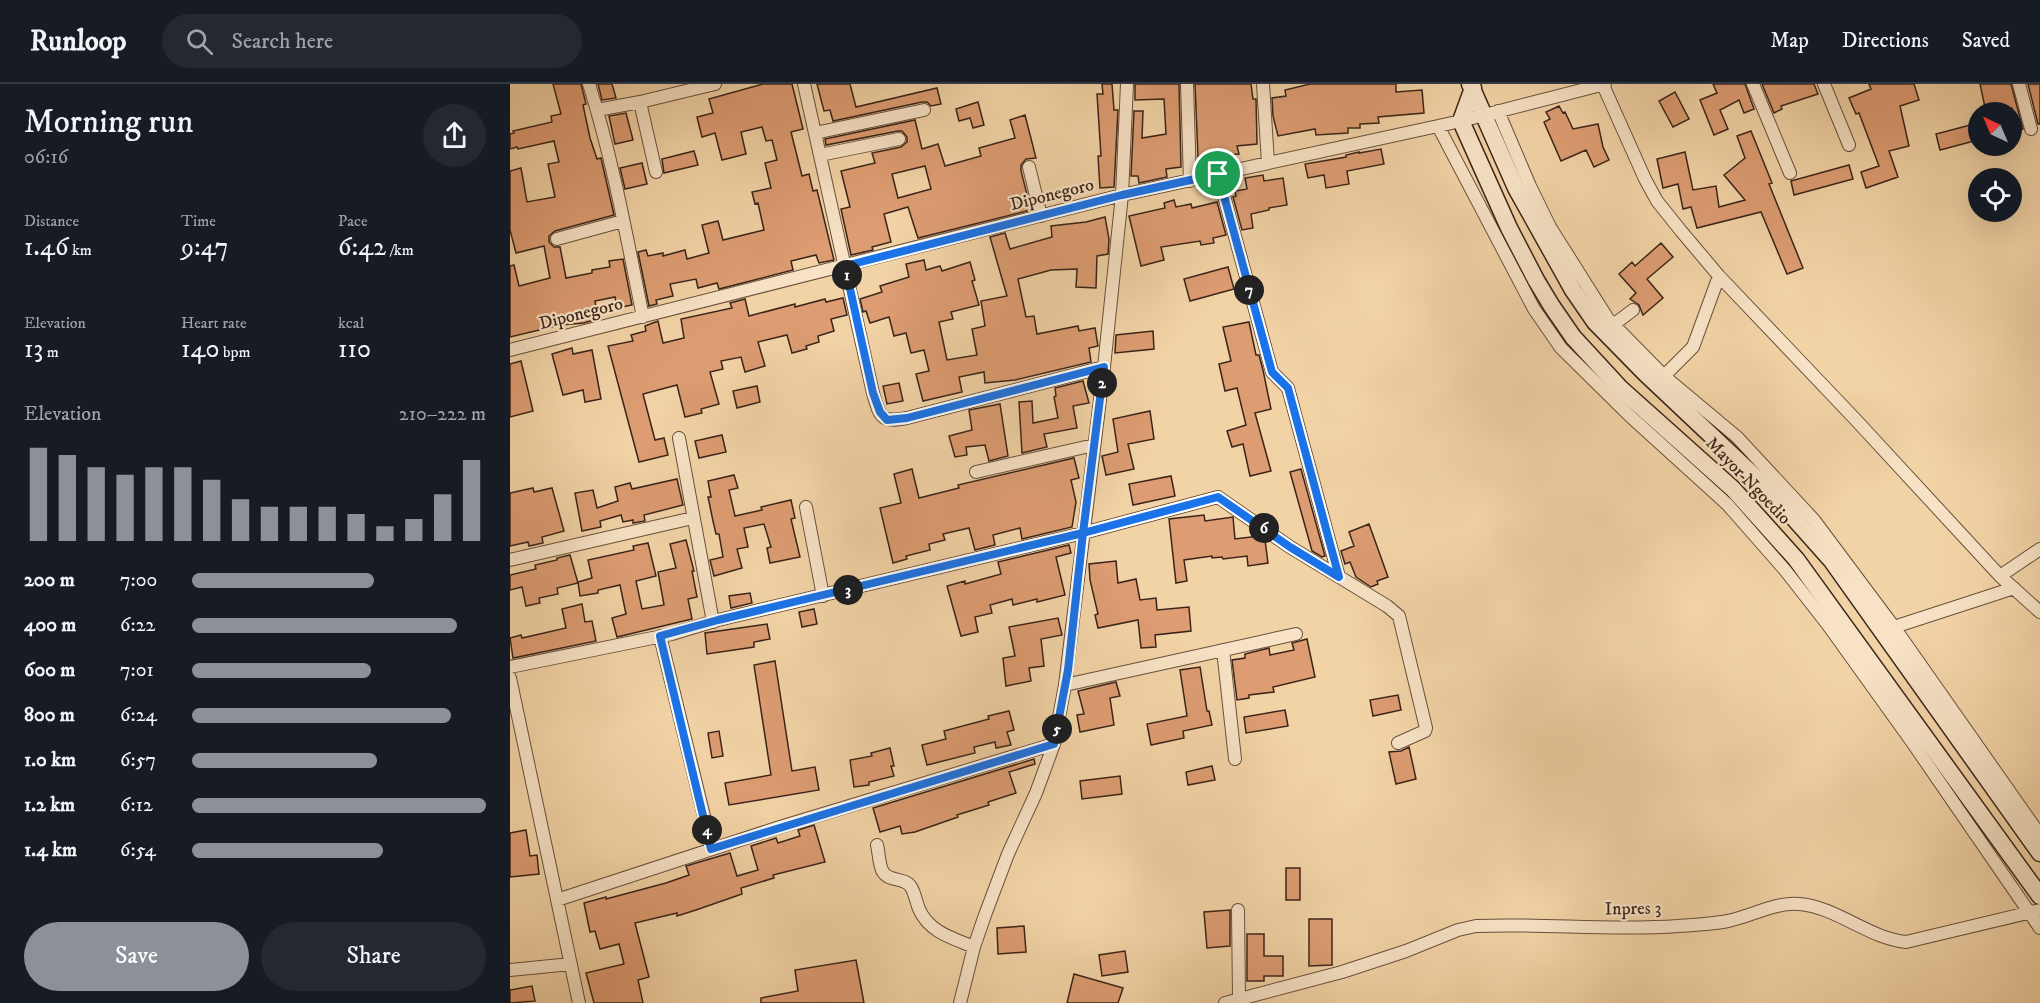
<!DOCTYPE html>
<meta charset="utf-8">
<style>
body{margin:0;font-family:"IM FELL DW Pica",serif;background:#242831;color:#f1f3f6;height:100vh;display:flex;flex-direction:column;font-size:22px;white-space:nowrap}
*{box-sizing:border-box;margin:0}
p{font-size:20px;color:#9ea1a6}
.icon{flex:none;width:33px;height:33px;fill:none;stroke:currentColor;stroke-width:2;stroke-linecap:round;stroke-linejoin:round}
.map{position:relative;flex:1;overflow:hidden}
.sheet{display:flex;flex-direction:column;background:#171b24;width:510px}
.sheet>*{flex:none}
.needle{width:39px;rotate:316deg}
.tools{position:absolute;left:1458px;top:18px;display:grid;gap:12px}
.tools a{display:grid;place-items:center;width:54px;height:54px;border-radius:50%;background:#171b24;box-shadow:0 6px 24px #0002;font-size:30px}
.pin{position:absolute;display:grid;place-items:center;width:51px;height:51px;color:#fff;margin:-26px;border:3px solid #fff;border-radius:50%;box-shadow:0 2px 6px #0007}
.km{position:absolute;width:30px;height:30px;margin:-15px;border-radius:50%;background:#222;color:#fff;font-size:16px;line-height:30px;text-align:center}
.round{display:grid;place-items:center;flex:none;width:63px;height:63px;border-radius:32px;background:#242831}
.summary{display:flex;align-items:center;justify-content:space-between;height:102px;padding:0 24px}
h1{font-size:33px;font-weight:600;line-height:45px}
.figures{display:grid;grid-template-columns:repeat(3,1fr);gap:9px;height:102px;padding:6px 24px}
.figures div{display:grid;align-content:center}
.figures b{font-size:26px;font-weight:600}
.figures small{font-size:16px;font-weight:400}
.figures p{font-size:16px}
.chart{height:168px;padding:12px 24px}
.chart p{display:flex;justify-content:space-between}
.chart svg{width:100%;height:108px;margin-top:6px;stroke:#8c9099;stroke-width:6}
.button{display:flex;gap:12px;margin-top:auto;padding:12px 24px}
.button a{flex:1;height:69px;border-radius:36px;background:#8c9099;color:#fff;font-size:24px;font-weight:600;line-height:69px;text-align:center}
.button a+a{background:#242831;color:#f1f3f6}
ul{padding:0 24px;list-style:none;font-size:20px}
li{display:grid;grid-template-columns:96px 72px 1fr;align-items:center;height:45px}
li i{height:15px;border-radius:8px;background:#8c9099}
header{display:flex;align-items:center;gap:36px;box-sizing:border-box;height:84px;padding:0 30px;background:#171b24;border-bottom:2px solid #363941}
header strong{font-size:28px}
nav{display:flex;gap:33px;margin-inline-start:auto;font-size:21px}
.search{width:420px;height:54px;background:#242831;display:flex;align-items:center;gap:15px;box-sizing:border-box;padding:0 21px;border-radius:33px;color:#9ea1a6;font-size:22px}
main{display:flex;flex:1;min-height:0}
.map>svg:first-child{display:block}
.building{fill:#dd9c72;stroke:#3a2419;stroke-width:1.5;fill-rule:evenodd}
.lines{fill:none;stroke-linecap:round;stroke-linejoin:round}
.street-casing{stroke:#68503c;stroke-width:14}
.secondary-casing{stroke:#3a2419;stroke-width:19}
.street{stroke:#f7e2c5;stroke-width:12}
.secondary{stroke:#f7e2c5;stroke-width:16}
.route-casing{stroke:#fff;stroke-width:12}
.route{stroke:#1a73e8;stroke-width:8}
.labels{text-anchor:middle;dominant-baseline:central;stroke-width:4.5;stroke-linejoin:round;paint-order:stroke}
.street-label{font-size:18px;fill:#3a2419;stroke:#f7e2c5}
</style>
<header>
<strong>Runloop</strong>
<div class="search"><svg class="icon" aria-label="search" viewBox="0 0 24 24"><circle cx="10" cy="10" r="6"/><path d="M15 15l6 6"/></svg>Search here</div>
<nav><a>Map</a><a>Directions</a><a>Saved</a></nav>
</header>
<main>
<section class="sheet">
<div class="summary"><div><h1>Morning run</h1><p>06:16</p></div><a class="round"><svg class="icon" aria-label="share" viewBox="0 0 24 24"><path d="M12 15V3M7 8l5-5 5 5M5 13v7h14v-7"/></svg></a></div>
<div class="figures">
<div><p>Distance</p><b>1.46<small> km</small></b></div>
<div><p>Time</p><b>9:47</b></div>
<div><p>Pace</p><b>6:42<small> /km</small></b></div>
</div>
<div class="figures">
<div><p>Elevation</p><b>13<small> m</small></b></div>
<div><p>Heart rate</p><b>140<small> bpm</small></b></div>
<div><p>kcal</p><b>110</b></div>
</div>
<div class="chart"><p><span>Elevation</span>210–222 m</p>
<svg viewBox="0 0 160 44" preserveAspectRatio="none"><path d="M5 44V6M15 44V9M25 44V14M35 44V17M45 44V14M55 44V14M65 44V19M75 44V27M85 44V30M95 44V30M105 44V30M115 44V33M125 44V38M135 44V35M145 44V25M155 44V11"/></svg>
</div>
<ul>
<li><b>200 m</b>7:00<i style="width:62%"></i></li>
<li><b>400 m</b>6:22<i style="width:90%"></i></li>
<li><b>600 m</b>7:01<i style="width:61%"></i></li>
<li><b>800 m</b>6:24<i style="width:88%"></i></li>
<li><b>1.0 km</b>6:57<i style="width:63%"></i></li>
<li><b>1.2 km</b>6:12<i style="width:100%"></i></li>
<li><b>1.4 km</b>6:54<i style="width:65%"></i></li>
</ul>
<div class="button"><a>Save</a><a>Share</a></div>
</section>
<div class="map">
<svg width="1530" height="919" viewBox="0 0 1530 919">
<rect width="100%" height="100%" fill="#f2d3a6"/>
<filter id="stains"><feTurbulence type="fractalNoise" baseFrequency=".00333" numOctaves="4"/><feColorMatrix values="0 0 0 0 .2 0 0 0 0 .09 0 0 0 0 .02 0 0 0 .5 -.17"/></filter>
<radialGradient id="worn" r=".72"><stop offset=".6" stop-color="#630" stop-opacity="0"/><stop offset="1" stop-color="#630" stop-opacity=".3"/></radialGradient>
<path class="building" d="M43 0H71L76 20 73 21 80 54 87 75 91 74 104 131 45 147 39 152V158L44 163H50L56 194 82 189V186L100 183 99 177 113 175 122 221 107 224 105 213 85 217 88 235 74 239 50 241 0 253V182L4 181 9 202 40 194 34 162 6 169 0 146V87L11 84 17 118 45 113 38 80 49 78 44 57 8 65 7 63 0 65V50L4 49 3 47 42 38 41 32 51 30Z
M88 0H102L106 14 92 16Z
M253 0H282L293 45 281 48 292 92 299 90 303 107 307 106 324 176 309 179 306 171 281 177 283 186 209 205 207 199 188 204 186 195 160 200 163 212 146 216 147 220 139 222 128 168 136 166 138 172 153 169V172L175 166 177 175 199 169 192 141 208 137 213 156 254 146 248 119 245 120 242 108 261 104 255 79 267 76 262 56 256 57 252 43 231 48 236 70 212 76 205 49 192 53 187 33 203 29 199 15Z
M307 0H340L346 23 427 4 431 20 421 22 417 18H412L323 37 320 26 314 27Z
M592 0H602L604 26H608L604 103 590 104 588 72H591L587 10H593Z
M625 0H669L671 83 656 85 657 93 629 99 628 92H621L624 27H633L632 54 656 50 654 15 625 16Z
M685 0H741L743 15H746L747 60 727 62 729 70 688 73Z
M800 0H886V8L912 6 914 29 868 33 869 39 850 40V44H838V49L806 51 805 45 768 52 763 32 762 14 776 12 775 6Z
M1203 0H1235L1244 25 1234 29 1229 16 1210 26 1218 45 1204 51 1190 16 1207 9Z
M1252 0H1304L1308 10 1271 22 1272 25 1264 29Z
M1359 0H1404L1409 16 1390 22 1399 62 1379 67 1388 93 1356 104 1351 88 1369 82 1349 29 1346 30 1339 14 1361 5Z
M1470 0H1501L1513 45 1502 49V24L1476 28Z
M1518 0H1530V40H1528Z
M1165 8 1179 35 1163 43 1149 17Z
M468 18 474 41 463 44 460 34 449 37 446 25Z
M1049 22 1053 29 1055 28 1063 45 1088 40 1093 63 1099 76 1084 83 1076 66 1051 77 1034 38 1040 35 1036 28Z
M116 29 123 56 105 60 99 32Z
M515 31 526 74 516 75 511 81V87L521 126 408 154 398 123 374 130 381 158 362 163 363 166 341 171 331 125 340 123 331 87 365 79 362 69 391 63 397 58V53L392 47H388L316 61 315 55 405 36 412 65 428 60 435 82 471 72 469 64 505 54 500 36ZM415 82 421 105 388 114 382 90Z
M1468 39V56L1430 66 1426 50Z
M1241 47 1262 99 1259 100 1293 184 1277 190 1251 128 1187 144 1181 123 1173 125 1168 100 1153 104 1147 75 1175 68 1183 106 1206 102 1209 123 1235 116 1214 91 1235 74 1227 52Z
M871 65 874 80 837 87 839 100 816 104 814 91 798 94 795 80 836 73V71L849 68V69Z
M184 67 188 81 154 89 152 75Z
M132 79 137 100 115 105 110 84Z
M1339 81 1343 95 1284 111 1281 97Z
M753 91 754 97 773 94 777 121 759 124V126L741 130 743 144 732 146 723 113 726 112 725 107 737 105 735 94Z
M664 116 666 123 681 120 682 124 707 118 716 151 703 154 704 159 691 161 690 157 651 163 654 176 631 182 619 132 655 124 654 119Z
M595 133 599 155 598 170 587 172 586 204 566 203 567 185 541 186 508 195 516 233 524 232 527 250 568 242 569 247 585 244 588 262 579 264 581 278 505 296 475 299 474 288 449 293 452 308 413 317 406 290 419 287 414 266 401 269 396 249 384 252 379 233 360 239 356 227 353 228 350 215 372 208 370 202 399 193 396 180 414 176 416 186 430 182 432 187 460 178 465 196 462 197 469 221 441 228 443 235 429 238 437 276 467 271 462 245 475 242 471 217 497 212 480 153 495 149 500 165 542 153 541 142 576 138Z
M1151 159 1163 173 1137 195 1153 214 1133 231 1129 221 1120 215 1126 209 1109 190 1122 178 1125 182Z
M718 183 724 205 680 217 674 195Z
M333 214 337 231 321 235 324 247 308 252 309 258 296 262 297 265 282 269 277 251 248 258 255 282 235 288 231 273 211 277 213 285 200 288 209 320 191 325 192 329 175 333 167 301 133 310 145 356 154 354 158 371 129 378 98 262 123 257 121 251 136 247 135 242 148 237 153 259 174 254 171 235 222 224 220 219 235 215 239 232 285 220V223L315 215 316 218Z
M739 238 746 271H749L753 286 761 325 745 329 761 387 740 392 733 360 722 363 717 347 736 341 727 304 715 307 709 280 721 277 713 243Z
M643 247 644 265 605 269 606 251Z
M62 264 63 270 82 266 91 315 75 318 73 306 53 311 42 270Z
M11 277 23 327 0 333V280Z
M573 297 579 319 563 322 567 344 534 350 537 363 512 369 509 318 522 317 523 339 548 334 544 313 546 312 545 304Z
M389 299 393 317 377 320 373 302Z
M247 302 250 318 227 324 223 307Z
M490 320 498 372 479 377 475 361 456 363 457 371 445 373 439 352 462 346 459 326Z
M640 327 644 355 618 360 624 385 596 391 592 372 608 368 603 335Z
M212 351 216 368 189 374 185 357Z
M564 374 569 394 561 396 566 418 562 443 512 455 510 444 483 451 485 461 465 466 459 444 433 450 435 456 419 460 420 466 396 472 397 475 383 479 370 424 391 419 384 390 402 385 409 414 449 404 448 401Z
M791 385 815 472 812 473 802 467 780 388Z
M224 391 228 404 219 406 225 432 252 426 251 423 281 416 285 434 281 435 290 473 260 479 257 464 261 463 254 440 234 444 238 463 227 465 232 484 204 492 200 476 213 473 209 450H206L203 437 198 413H201L198 397Z
M661 392 665 412 623 421 619 400Z
M167 395 173 421 134 431 135 437 123 439V436L113 438 111 431 90 437 91 443 72 447 65 409 83 406 87 424 108 417 105 403 120 399 122 405Z
M23 404 24 408 42 404 54 447 32 453 33 459 19 462 18 458 0 462V409Z
M694 431 695 437 723 433 725 455 749 452 755 456 758 479 738 482 737 472 713 475 712 473 702 474V472L674 476 677 497 666 499 659 435Z
M859 440 878 493 867 497 868 500 861 503 846 493 840 478 835 480 831 467 844 462 839 448Z
M176 456 184 487H182L187 513 178 515 182 535 107 553 102 534 116 530 110 501 88 506V509L70 512 68 498 82 494 78 476 124 466 123 462 138 459 146 492 126 497 132 525 154 521 148 488 166 484 160 460Z
M559 461 561 469 546 473 555 511 527 518V515L503 521 502 515 480 521 482 529 465 533 468 548 451 552 437 502 455 497V500L491 490 488 478Z
M60 471 68 499 47 504 48 510 29 514 30 519 16 522 12 503 0 506V491L26 485 25 481 47 476V474Z
M606 477 608 499 626 495 630 516 646 514 647 526 679 523 681 547 645 551 646 563 631 564 628 536 588 544 585 531 588 530 580 496 579 480Z
M240 509 242 519 221 524 219 512Z
M72 520 75 538 82 537 86 557 3 574 0 554 11 551 12 554 56 544 52 525Z
M304 525 307 540 292 543 289 528Z
M548 534 552 551 531 555 534 582 519 584 521 597 496 602 493 574 505 572 499 543Z
M257 540 260 555 244 558V563L197 570 195 549Z
M797 555 805 593 763 603 764 608 739 611V614L727 616 722 576 735 574V570L759 564 760 571 784 566 782 559Z
M265 577 282 687 305 683 309 706 219 721 215 699 261 691 244 581Z
M690 583 697 627H699L702 641 673 647 674 654 641 661 637 640 677 632 670 586Z
M606 598 610 612 600 614 604 641 570 648 567 631 574 630 568 607Z
M888 611 891 626 863 632 860 616Z
M775 626 778 642 736 649 734 633Z
M499 627 504 646 497 648 501 661 486 664 485 658 464 663 465 669 417 681 412 661 436 655 434 647 479 635 478 632Z
M209 647 213 672 202 674 198 649Z
M899 663 906 695 886 700 879 668 891 667Z
M380 664 384 682H381L384 692 359 698V701L344 703 340 676 362 672 361 669Z
M524 675 525 680 499 688 506 709 478 718 479 721 447 731 448 733 405 748 392 750 390 742 370 748 363 724Z
M702 682 705 696 678 701 676 688Z
M610 692 612 710 572 715 570 697Z
M304 741 315 778 263 791 264 794 231 804 232 810 186 826 167 832V829L125 839 139 893 128 896 133 919H84L76 889 114 880 109 860 90 865 85 847 80 848 74 819 96 813V815L156 799 179 791 176 782 220 769 227 792 248 786 241 762 266 754 268 759 290 752 288 746Z
M16 746 20 772 27 771 29 790 0 793V749Z
M776 784H790V816H776Z
M720 826V862L697 864 694 828Z
M799 835H822V881L799 882Z
M514 842 516 868 488 870 487 844Z
M737 850H754V872H773V892H754V897H737Z
M615 867 618 888 592 892 589 871Z
M346 876 354 919H251V914L288 907 285 886Z
M564 890 613 904 608 919H557Z
M22 902 25 917 0 919V906Z"/>
<g class="lines">
<defs>
<path id="street" d="M79 0C103 76 117 155 133 233
M294 0 363 309C370 333 370 339 397 334L594 283
M677 0 680 97
M753 0 758 79
M1243 0 1280 89
M1314 0 1339 61
M1509 0 1521 45
M1093 1 1135 95 1147 117 1171 147 1209 192 1345 335 1490 492 1530 528
M130 18 146 88
M87 26 130 18 205 0
M988 27 1020 102 1040 143 1098 235 1154 292 1227 353 1304 436 1384 543 1504 504
M928 42 1024 225 1051 264 1120 332 1217 420 1275 486 1318 541 1402 658 1530 844
M305 49 414 26
M310 71 389 55
M519 83 531 132
M708 90 762 288 778 304 829 493
M47 155 113 137
M1103 241 1123 226
M0 266 612 111 951 37 1095 0
M1154 292 1183 263 1209 192
M169 354 203 538
M466 388 584 361
M296 423 313 512
M0 476 183 434
M1490 492 1530 465
M1384 543 1530 751
M150 552 202 765
M713 566 725 675
M0 583 162 550 208 536 573 449 708 413 780 463 877 522 889 532 916 644 915 647 888 659
M0 594 69 919
M555 601 786 550
M367 761C369 769 369 782 373 788 379 798 395 793 401 803 405 809 406 818 409 825 419 848 442 854 464 863
M47 816 270 743 544 660
M728 826 729 914
M0 886 61 880
M450 919 464 863 475 831 498 770 526 709 544 660 555 601 594 283 612 111 617 0
M715 919 832 888 896 867 948 846 966 842C1033 839 1100 847 1168 842 1184 841 1202 840 1218 837 1242 832 1265 818 1289 820 1327 823 1358 854 1396 858L1530 826"/>
<path id="secondary" d="M960 0 1006 104 1063 206 1085 238 1135 289 1258 405 1322 477 1530 769
M963 4 951 37 999 144 1026 196 1041 221 1063 253 1110 304 1223 405 1286 475 1530 812"/>
</defs>
<use href="#street" class="street-casing"/>
<use href="#secondary" class="secondary-casing"/>
<use href="#street" class="street"/>
<use href="#secondary" class="secondary"/>
</g>
<g class="lines">
<defs>
<path id="route" d="M708 90 612 111 335 182 363 309 370 328 377 336 397 334 594 283 573 449 208 536 150 552 201 765 544 660 558 586 573 449 708 413 780 463 829 493 778 304 762 288 708 90"/>
</defs>
<use href="#route" class="route-casing"/>
<use href="#route" class="route"/>
</g>
<g class="labels">
<g class="street-label">
<text transform="translate(542 111) rotate(-14)">Diponegoro</text>
<text transform="translate(71 230) rotate(-14)">Diponegoro</text>
<text transform="translate(1238 397) rotate(46)">Mayor Ngoedio</text>
<text transform="translate(1123 825) rotate(-1)">Inpres 3</text>
</g>
</g>
<rect width="100%" height="100%" filter="url(#stains)"/>
<rect width="100%" height="100%" fill="url(#worn)"/>
</svg>
<div class="tools">
<a><svg class="needle" viewBox="-14 -14 28 28"><path d="M0-13l5 13h-10z" fill="#e53935"/><path d="M0 13l5-13h-10z" fill="#9ea1a6"/></svg></a>
<a><svg class="icon" aria-label="locate" viewBox="0 0 24 24"><circle cx="12" cy="12" r="6"/><path d="M12 2v4M12 18v4M2 12h4M18 12h4"/></svg></a>
</div>
<div class="pin" style="left:708px;top:90px;background:#1e9e55"><svg class="icon" aria-label="arrive" viewBox="0 0 24 24"><path d="M6 21V4h12l-3 4 3 4H6"/></svg></div>
<b class="km" style="left:337px;top:191px">1</b>
<b class="km" style="left:592px;top:299px">2</b>
<b class="km" style="left:338px;top:506px">3</b>
<b class="km" style="left:197px;top:746px">4</b>
<b class="km" style="left:547px;top:645px">5</b>
<b class="km" style="left:754px;top:444px">6</b>
<b class="km" style="left:739px;top:206px">7</b>
</div>
</main>
